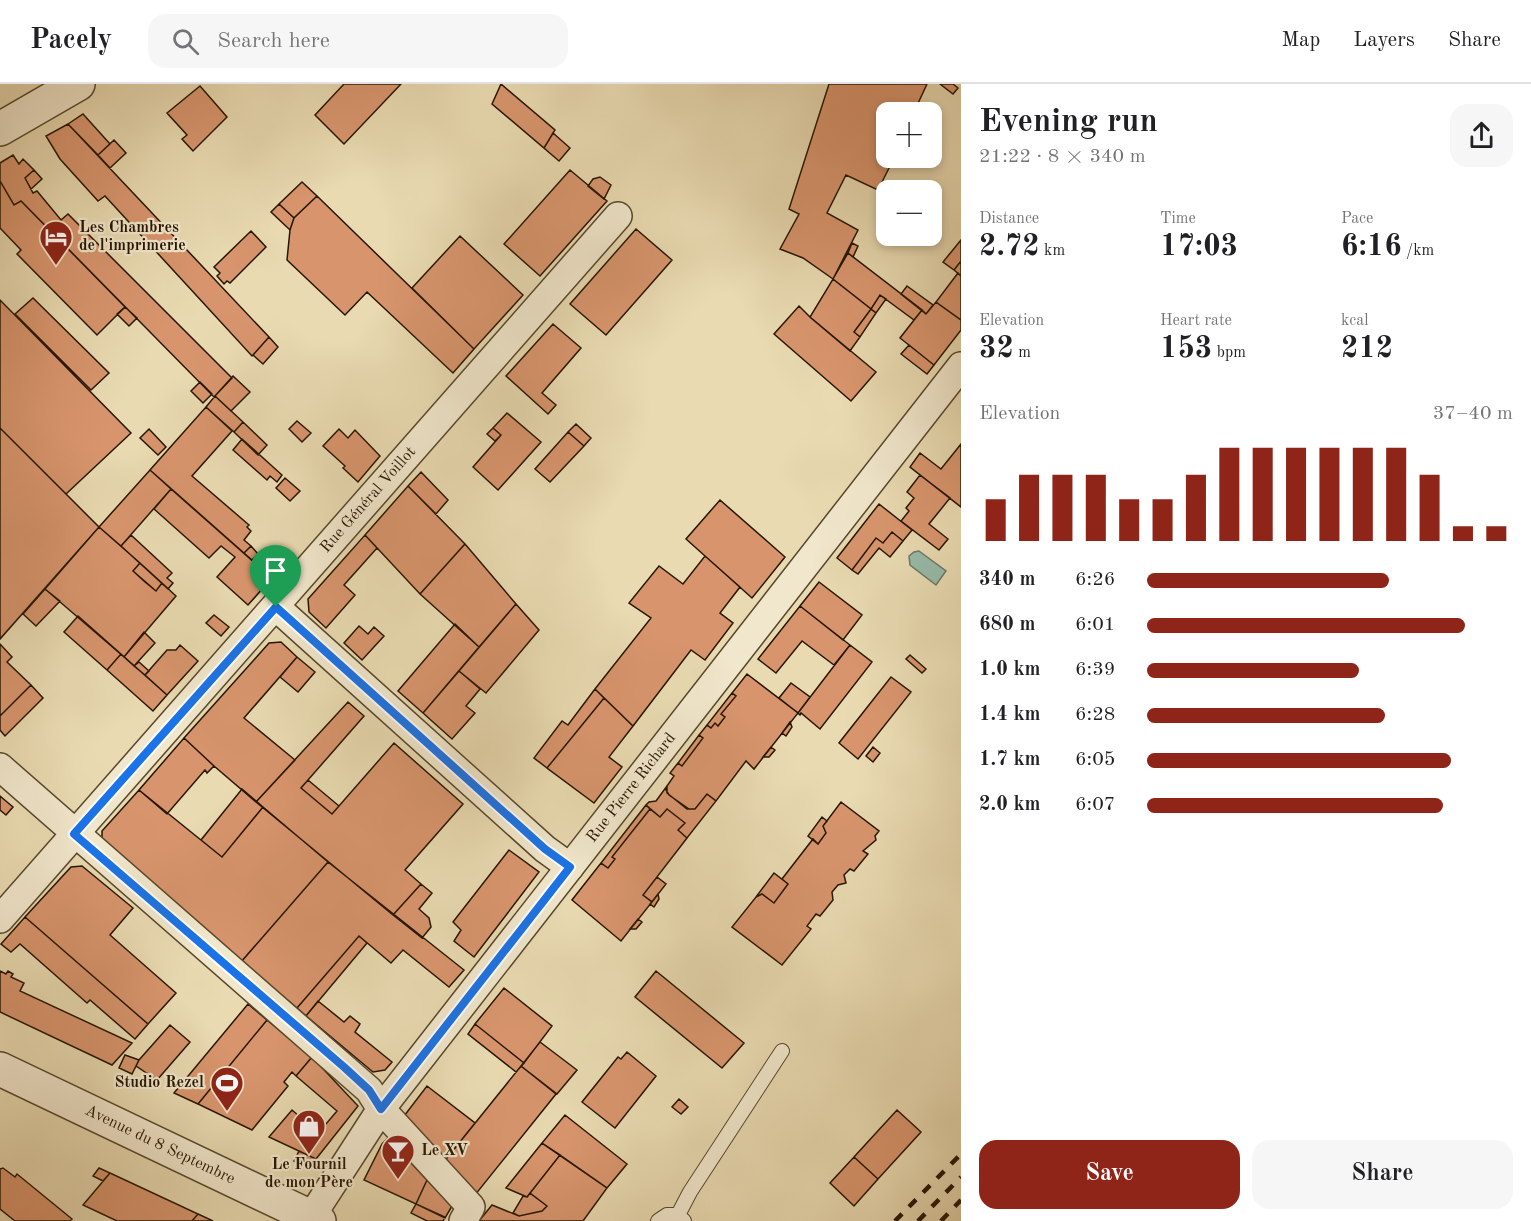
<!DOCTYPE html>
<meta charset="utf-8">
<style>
body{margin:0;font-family:"Old Standard TT",serif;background:#f6f6f6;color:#202124;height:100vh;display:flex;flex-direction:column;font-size:22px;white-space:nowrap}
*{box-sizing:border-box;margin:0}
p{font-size:20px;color:#757577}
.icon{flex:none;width:33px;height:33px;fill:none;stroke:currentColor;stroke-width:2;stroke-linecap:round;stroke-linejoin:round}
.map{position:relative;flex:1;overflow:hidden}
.sheet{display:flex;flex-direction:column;background:#fff;width:570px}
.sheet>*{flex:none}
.controls{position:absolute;left:876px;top:18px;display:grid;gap:12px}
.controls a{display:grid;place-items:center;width:66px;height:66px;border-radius:12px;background:#fff;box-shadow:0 3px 9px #0003;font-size:30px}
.pin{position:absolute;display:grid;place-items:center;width:51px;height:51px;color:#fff;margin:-62px -26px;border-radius:50% 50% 50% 0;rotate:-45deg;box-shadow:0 0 6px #0007}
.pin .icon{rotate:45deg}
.round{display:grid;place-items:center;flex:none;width:63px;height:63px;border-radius:18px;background:#f6f6f6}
.overview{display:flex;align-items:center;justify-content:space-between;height:102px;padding:0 18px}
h1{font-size:33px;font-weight:800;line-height:45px}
.stats{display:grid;grid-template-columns:repeat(3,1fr);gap:9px;height:102px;padding:6px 18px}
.stats div{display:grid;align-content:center}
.stats b{font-size:30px;font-weight:800}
.stats small{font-size:16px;font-weight:400}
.stats p{font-size:16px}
.chart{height:168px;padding:12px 18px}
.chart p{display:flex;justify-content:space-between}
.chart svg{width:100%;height:108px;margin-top:6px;stroke:#8f2418;stroke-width:6}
.cta{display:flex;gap:12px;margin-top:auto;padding:12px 18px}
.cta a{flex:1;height:69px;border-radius:18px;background:#8f2418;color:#fff;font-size:24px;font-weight:800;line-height:69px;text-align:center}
.cta a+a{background:#f6f6f6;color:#202124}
ul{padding:0 18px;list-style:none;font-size:20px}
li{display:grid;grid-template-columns:96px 72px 1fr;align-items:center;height:45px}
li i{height:15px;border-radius:8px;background:#8f2418}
header{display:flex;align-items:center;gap:36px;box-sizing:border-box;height:84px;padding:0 30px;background:#fff;border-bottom:2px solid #e0e0e0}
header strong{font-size:28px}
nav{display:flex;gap:33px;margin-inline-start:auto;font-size:21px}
.search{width:420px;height:54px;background:#f6f6f6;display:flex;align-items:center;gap:15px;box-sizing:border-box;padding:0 21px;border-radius:18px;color:#757577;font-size:22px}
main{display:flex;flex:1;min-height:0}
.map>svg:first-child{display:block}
.water{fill:#97bbab;stroke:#6a7967;stroke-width:1.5}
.building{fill:#d8956d;stroke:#271600;stroke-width:1.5}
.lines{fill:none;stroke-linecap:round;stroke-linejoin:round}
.service-casing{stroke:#58472c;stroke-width:16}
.minor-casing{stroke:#58472c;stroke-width:30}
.tertiary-casing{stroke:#58472c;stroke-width:36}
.service{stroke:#f1e7cc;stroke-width:14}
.minor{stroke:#f1e7cc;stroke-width:27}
.tertiary{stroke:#f1e7cc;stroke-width:33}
.rail{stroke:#271600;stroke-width:4.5;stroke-dasharray:10 10;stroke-linecap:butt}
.route-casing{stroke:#fff;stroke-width:12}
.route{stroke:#1a73e8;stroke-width:8}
.labels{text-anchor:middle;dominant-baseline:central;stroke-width:4.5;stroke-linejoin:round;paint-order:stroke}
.poi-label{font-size:16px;font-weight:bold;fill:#271600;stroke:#f1e7cc;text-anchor:start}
.street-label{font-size:16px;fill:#271600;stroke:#f1e7cc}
</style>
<header>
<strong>Pacely</strong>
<div class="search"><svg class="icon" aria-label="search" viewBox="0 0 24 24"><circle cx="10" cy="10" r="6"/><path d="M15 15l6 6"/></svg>Search here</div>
<nav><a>Map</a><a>Layers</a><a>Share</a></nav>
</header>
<main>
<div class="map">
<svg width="961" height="1137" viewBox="0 0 961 1137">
<rect width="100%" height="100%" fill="#e9dab1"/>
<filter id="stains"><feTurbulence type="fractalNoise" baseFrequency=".00333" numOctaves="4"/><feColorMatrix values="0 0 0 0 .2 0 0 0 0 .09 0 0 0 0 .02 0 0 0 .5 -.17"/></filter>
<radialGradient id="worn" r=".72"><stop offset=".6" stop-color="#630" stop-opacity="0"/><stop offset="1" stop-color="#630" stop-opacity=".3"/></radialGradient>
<path class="water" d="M919 467 946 487 936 501 910 481 909 472 914 468Z"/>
<path class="building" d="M344 0H401L344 60 315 31Z
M501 0 555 46 544 64 492 20Z
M829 0H927L914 28H886V74H894L878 106 846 91 827 129 858 146 833 195 803 174 780 165 799 130 789 125Z
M940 0H953L958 4 953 10Z
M200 2 227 33 193 67 182 55 187 51 167 29Z
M83 30 110 60 98 71 68 40Z
M68 40 269 253 252 272 105 112 98 117 60 75 46 52Z
M553 49 570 64 559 77 544 64Z
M114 56 126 69 110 84 98 71Z
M13 71 19 80 23 75 34 86 25 94 33 109 37 107 61 136 68 130 232 294 214 313 21 117 14 121 0 97V79Z
M34 86 42 95 31 105 25 94Z
M570 86 607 117 540 192 504 160Z
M600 93 611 101 604 115 588 102 593 95Z
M0 97 14 121 21 117 125 223 97 251 17 170 21 166 0 144Z
M302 98 317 112 294 134 279 120Z
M317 112 474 265 453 289 367 208 345 231 287 176 290 146 294 134Z
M279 120 294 134 290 146 271 128Z
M636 145 672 176 606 251 570 220Z
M251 147 266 163 230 199 227 197 224 200 217 192 220 189 214 183Z
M460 152 523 211 474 265 412 204Z
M961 156V177L954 186 943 178Z
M852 159 858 162 853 173 848 169Z
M848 169 922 226 914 236 880 211 871 225 833 195Z
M961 177V192L954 186Z
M958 189 961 192V236L936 218Z
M833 195 871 225 854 248 860 253 850 267 810 233Z
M907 202 933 221 926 230 901 210Z
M880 211 886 215 876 229 871 225Z
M33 214 109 289 91 306 15 230Z
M0 216 131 349 66 410 0 344Z
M936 218 961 236V246L934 281 900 254 922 226 926 230Z
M799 222 810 233 876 288 851 317 774 250Z
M125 223 137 234 129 242 117 230Z
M871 225 876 229 860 253 854 248Z
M553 240 581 264 542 309 556 321 548 330 506 292Z
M269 253 278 263 263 280 253 271Z
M909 261 934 281 927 290 901 270Z
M233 292 250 308 231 327 215 312Z
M200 298 212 310 203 319 191 307Z
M215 312 243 338 234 348 206 323Z
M206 323 232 347 192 392 249 441 247 443 251 447 244 456 251 462 244 469 150 386Z
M507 329 541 358 498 406 473 383 501 351 493 344Z
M297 337 311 349 302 358 289 345Z
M243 338 267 361 258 371 234 348Z
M576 340 591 354 584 362 568 348Z
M0 344 99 443 0 555Z
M493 344 501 351 495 357 487 350Z
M149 345 166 363 158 371 140 354Z
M339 345 348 354 355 346 380 372 358 398 343 384 345 382 323 362Z
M568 348 584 362 550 398 535 385Z
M242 355 282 391 277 398 270 392 267 396 233 366Z
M961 360V423L910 383 920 369 941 385Z
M150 386 171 405 121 462 99 443Z
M421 388 448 416 436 430 408 402Z
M920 391 950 414 929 440 948 455 939 466 901 437 909 427 906 424 914 414 907 408Z
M285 394 300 407 290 417 276 404Z
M408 402 465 460 420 510 365 451Z
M171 405 272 494 248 521 217 493 235 473 221 462 209 474 154 425Z
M720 416 785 473 752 514 686 455Z
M879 420 912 446 903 457 892 448 883 459 876 454 852 486 837 474Z
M99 443 140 479 133 487 145 498 156 507 162 499 176 512 124 573 45 505Z
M892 448 903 457 890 473 879 464 858 490 852 486 876 454 883 459Z
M131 451 172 489 167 494 173 499 168 505 121 462Z
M365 451 377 464 344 501 355 511 326 544 309 528 308 515Z
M465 460 516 520 479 563 420 510Z
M251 462 258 470 252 476 244 469Z
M257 471 262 475 258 481 252 476Z
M705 472 740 503 720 529 733 539 705 576 691 566 633 642 595 605 651 534 629 519 659 482 683 500Z
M140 479 162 499 156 507 133 487Z
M819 498 862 531 843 556 800 522Z
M45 505 60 517 36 542 23 530Z
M516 520 539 546 486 609 459 587Z
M800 522 850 561 834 581 802 557 776 589 758 575Z
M214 531 229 543 221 552 206 539Z
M78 532 121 570 107 586 64 548Z
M455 540 479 563 423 629 398 607Z
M359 542 368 550 374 543 384 552 362 576 344 559Z
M144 548 155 559 134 582 124 573Z
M281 558 297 573 244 634 295 676 256 718 214 682 184 654 269 559Z
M0 560 12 573 7 578 31 601 0 632Z
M180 561 198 577 167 611 145 591 167 566H176Z
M850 561 872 578 820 645 801 629 800 631 798 629Z
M121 570 167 611 153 627 107 586Z
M910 571 926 585 922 589 906 575Z
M297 573 315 588 298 608 280 593Z
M139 578 149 587 145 591 134 582Z
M459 587 480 605 466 622 475 629 452 655 423 629Z
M747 590 798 629 754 685 746 677 716 717 707 710 695 725H687L667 709V702L674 692 670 689 678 679 682 682 703 654 699 651 707 641 711 644 715 639 718 642 725 633 721 630 736 612 732 609Z
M891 593 911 608 858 675 839 659Z
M791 599 810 613 798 629 779 614Z
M31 601 43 614 5 652 0 646V632Z
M595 605 604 614 547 684 534 674 562 637 568 641Z
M732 609 736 612 721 630 725 633 718 642 715 639 711 644 707 641Z
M604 614 633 642 609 673 622 683 594 719 547 684Z
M348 618 364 632 301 704 332 730 394 659 463 720 405 786 421 800 393 831 256 718Z
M790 638 792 643 786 652 782 649Z
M699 651 703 654 682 682 678 679Z
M184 654 214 682 207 689 205 686 167 730 139 706Z
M771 663 775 666 769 673H763Z
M873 663 880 669 873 678 866 672Z
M308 696 339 722 332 730 301 704Z
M667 702 666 706 669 711 689 725H695L707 710 716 717 687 754 678 746 685 739 667 725 660 733 646 721 649 718 656 717Z
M242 705 263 723 222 773 201 756Z
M139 706 222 773 263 723 328 778 241 878 102 760V747Z
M0 712 13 723 6 731 0 726Z
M841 718 879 747 875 752 876 756 863 767 868 770 854 787 850 785 844 791 846 799 838 801 832 808 833 816 820 832 816 830 807 842 811 845 782 881 732 843 756 813 762 810 774 819 788 800 782 795 813 755 818 760 826 749 823 742Z
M646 721 650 725 612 773 615 775 608 784 601 779Z
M650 725 660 733 667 725 685 739 678 746 687 754 643 811 652 818 621 857 572 816 601 779 608 784 615 775 612 773Z
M822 733 827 737 823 742 826 749 818 760 808 752Z
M509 766 539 788 474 873 454 857 461 846 453 838Z
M328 778 464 886 449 903 403 866 391 879 359 852 297 924 241 878Z
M82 782 133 824 110 851 176 909 148 940 25 833 71 783Z
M774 789 788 800 774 819 762 810 756 813Z
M657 793 666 800 652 818 643 811Z
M421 800 432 809 419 825 429 834 431 843 422 854 393 831Z
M658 810 659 815 654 823 650 820Z
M25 833 148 940 135 955 90 916 87 919 20 860 11 868 1 860Z
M638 835 642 838 636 845H630Z
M359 852 367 859 306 932 297 924Z
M0 887 6 890 8 887 13 890 11 893 24 899 20 907 132 959 112 981 0 928Z
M656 887 744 959 722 984 635 913Z
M504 904 552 942 524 979 475 940Z
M318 917 344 938 350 932 360 940 355 948 392 978 385 986 373 988 306 932Z
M248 920 267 936 198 1020 174 1009Z
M267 936 312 973 296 992 292 988 284 998 288 1002 252 1046 198 1020Z
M475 940 524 979 516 988 468 950Z
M170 941 190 958 157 996 136 982 139 976Z
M540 958 577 986 557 1010 521 982Z
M627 968 656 992 615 1044 582 1018 618 973 621 975Z
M125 971 139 976 132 990 119 984Z
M312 973 358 1022 316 1075 269 1053 292 1026 315 1046 323 1037 326 1040 337 1027 296 992Z
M521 982 556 1010 475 1111 443 1079Z
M427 1002 475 1039 443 1079 401 1036Z
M679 1015 688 1023 681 1030 672 1023Z
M897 1026 921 1048 878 1095 854 1073Z
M565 1031 627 1080 607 1104 542 1059Z
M388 1054 427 1096 416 1120 364 1096 382 1060Z
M542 1059 560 1071 527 1113 506 1104Z
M299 1067 316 1075 310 1083 294 1077Z
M560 1071 607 1104 583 1137H479L492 1121 519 1132 542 1127 547 1122 530 1109Z
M854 1073 878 1095 854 1122 830 1099Z
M3 1084 15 1093 17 1090 72 1135 70 1137H15L0 1125V1085Z
M99 1084 110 1089 103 1097 93 1092Z
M110 1089 198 1130 192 1137H117L83 1121Z
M427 1096 452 1122 445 1134 416 1120Z
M530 1109 547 1122 542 1127 519 1132 513 1129 523 1112 527 1113Z
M416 1120 445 1133 443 1137H427L411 1129Z
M198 1130 213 1137H192Z"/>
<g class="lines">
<defs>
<path id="service" d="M678 1131 690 1108 782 967
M658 1137 667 1131H678L684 1137"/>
<g id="minor">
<path d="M276 523 545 765 570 783"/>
<path d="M0 683 369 1006 381 1025 471 1123 463 1137"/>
<path id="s1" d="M0 835 618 132"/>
<path id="s2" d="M311 1133 381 1025 961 282"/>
</g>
<g id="tertiary">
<path d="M0 45 78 0"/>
<path id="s3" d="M0 985 319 1137"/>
</g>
</defs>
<use href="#service" class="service-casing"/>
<use href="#minor" class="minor-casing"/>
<use href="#tertiary" class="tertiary-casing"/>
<use href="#service" class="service"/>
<use href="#minor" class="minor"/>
<use href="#tertiary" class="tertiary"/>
<path class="rail" d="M895 1137 961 1070
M918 1137 961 1093
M941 1137 961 1116"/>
</g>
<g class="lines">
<defs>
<path id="route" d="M276 523 545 765 570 783 381 1025 369 1006 344 983 74 750Z"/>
</defs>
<use href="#route" class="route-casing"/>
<use href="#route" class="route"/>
</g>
<defs>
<symbol id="hotel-pin" viewBox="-11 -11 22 30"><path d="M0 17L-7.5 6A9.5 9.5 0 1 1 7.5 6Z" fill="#8f2418" stroke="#f1e7cc"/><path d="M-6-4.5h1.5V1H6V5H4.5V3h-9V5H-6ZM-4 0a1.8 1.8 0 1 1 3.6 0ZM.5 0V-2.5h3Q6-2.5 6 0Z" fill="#fff"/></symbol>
<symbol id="stadium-pin" viewBox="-11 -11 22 30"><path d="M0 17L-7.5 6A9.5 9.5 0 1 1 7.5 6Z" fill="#8f2418" stroke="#f1e7cc"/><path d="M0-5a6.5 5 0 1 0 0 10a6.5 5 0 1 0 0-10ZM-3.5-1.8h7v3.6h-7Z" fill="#fff"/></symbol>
<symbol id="shop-pin" viewBox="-11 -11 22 30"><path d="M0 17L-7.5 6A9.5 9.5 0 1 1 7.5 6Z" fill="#8f2418" stroke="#f1e7cc"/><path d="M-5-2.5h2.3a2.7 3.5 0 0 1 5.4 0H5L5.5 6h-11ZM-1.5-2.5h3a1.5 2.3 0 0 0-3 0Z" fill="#fff"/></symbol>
<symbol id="bar-pin" viewBox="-11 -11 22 30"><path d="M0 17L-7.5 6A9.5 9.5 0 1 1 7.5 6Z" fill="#8f2418" stroke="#f1e7cc"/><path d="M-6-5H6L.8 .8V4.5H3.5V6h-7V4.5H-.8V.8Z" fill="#fff"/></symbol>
</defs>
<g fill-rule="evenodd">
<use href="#hotel-pin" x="37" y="134" width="38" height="52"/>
<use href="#stadium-pin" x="208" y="980" width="38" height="52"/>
<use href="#shop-pin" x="290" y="1023" width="38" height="52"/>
<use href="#bar-pin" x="379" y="1048" width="38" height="52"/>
</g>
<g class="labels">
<g class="poi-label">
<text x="79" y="144">Les Chambres<tspan x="79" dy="18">de l'imprimerie</tspan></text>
<text x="204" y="999" text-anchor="end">Studio Rezel</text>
<text x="421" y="1067">Le XV</text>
<text x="309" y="1081" text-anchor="middle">Le Fournil<tspan x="309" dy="18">de mon Père</tspan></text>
</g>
<g class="street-label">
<text stroke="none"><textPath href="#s1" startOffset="558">Rue Général Voillot</textPath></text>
<text stroke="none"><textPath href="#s2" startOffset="536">Rue Pierre Richard</textPath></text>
<text stroke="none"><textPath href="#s3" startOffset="177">Avenue du 8 Septembre</textPath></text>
</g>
</g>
<rect width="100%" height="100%" filter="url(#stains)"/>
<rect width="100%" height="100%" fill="url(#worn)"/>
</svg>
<div class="controls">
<a>+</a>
<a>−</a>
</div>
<div class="pin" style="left:276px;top:523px;background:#1e9e55"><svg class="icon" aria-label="arrive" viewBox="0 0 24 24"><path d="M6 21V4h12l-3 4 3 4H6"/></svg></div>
</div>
<section class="sheet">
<div class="overview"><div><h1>Evening run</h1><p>21:22 · 8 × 340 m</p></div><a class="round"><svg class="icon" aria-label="share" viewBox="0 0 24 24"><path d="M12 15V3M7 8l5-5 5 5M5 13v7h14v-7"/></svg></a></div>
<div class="stats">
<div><p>Distance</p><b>2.72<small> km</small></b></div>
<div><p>Time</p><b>17:03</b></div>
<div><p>Pace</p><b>6:16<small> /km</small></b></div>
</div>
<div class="stats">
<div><p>Elevation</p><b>32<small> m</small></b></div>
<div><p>Heart rate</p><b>153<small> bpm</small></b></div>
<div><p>kcal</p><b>212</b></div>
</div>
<div class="chart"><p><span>Elevation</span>37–40 m</p>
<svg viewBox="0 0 160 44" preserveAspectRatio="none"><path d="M5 44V27M15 44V17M25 44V17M35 44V17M45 44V27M55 44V27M65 44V17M75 44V6M85 44V6M95 44V6M105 44V6M115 44V6M125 44V6M135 44V17M145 44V38M155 44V38"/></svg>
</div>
<ul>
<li><b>340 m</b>6:26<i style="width:66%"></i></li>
<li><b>680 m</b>6:01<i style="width:87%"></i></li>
<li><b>1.0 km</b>6:39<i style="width:58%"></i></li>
<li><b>1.4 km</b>6:28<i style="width:65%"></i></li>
<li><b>1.7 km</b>6:05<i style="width:83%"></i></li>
<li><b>2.0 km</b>6:07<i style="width:81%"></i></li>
</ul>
<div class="cta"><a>Save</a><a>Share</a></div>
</section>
</main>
